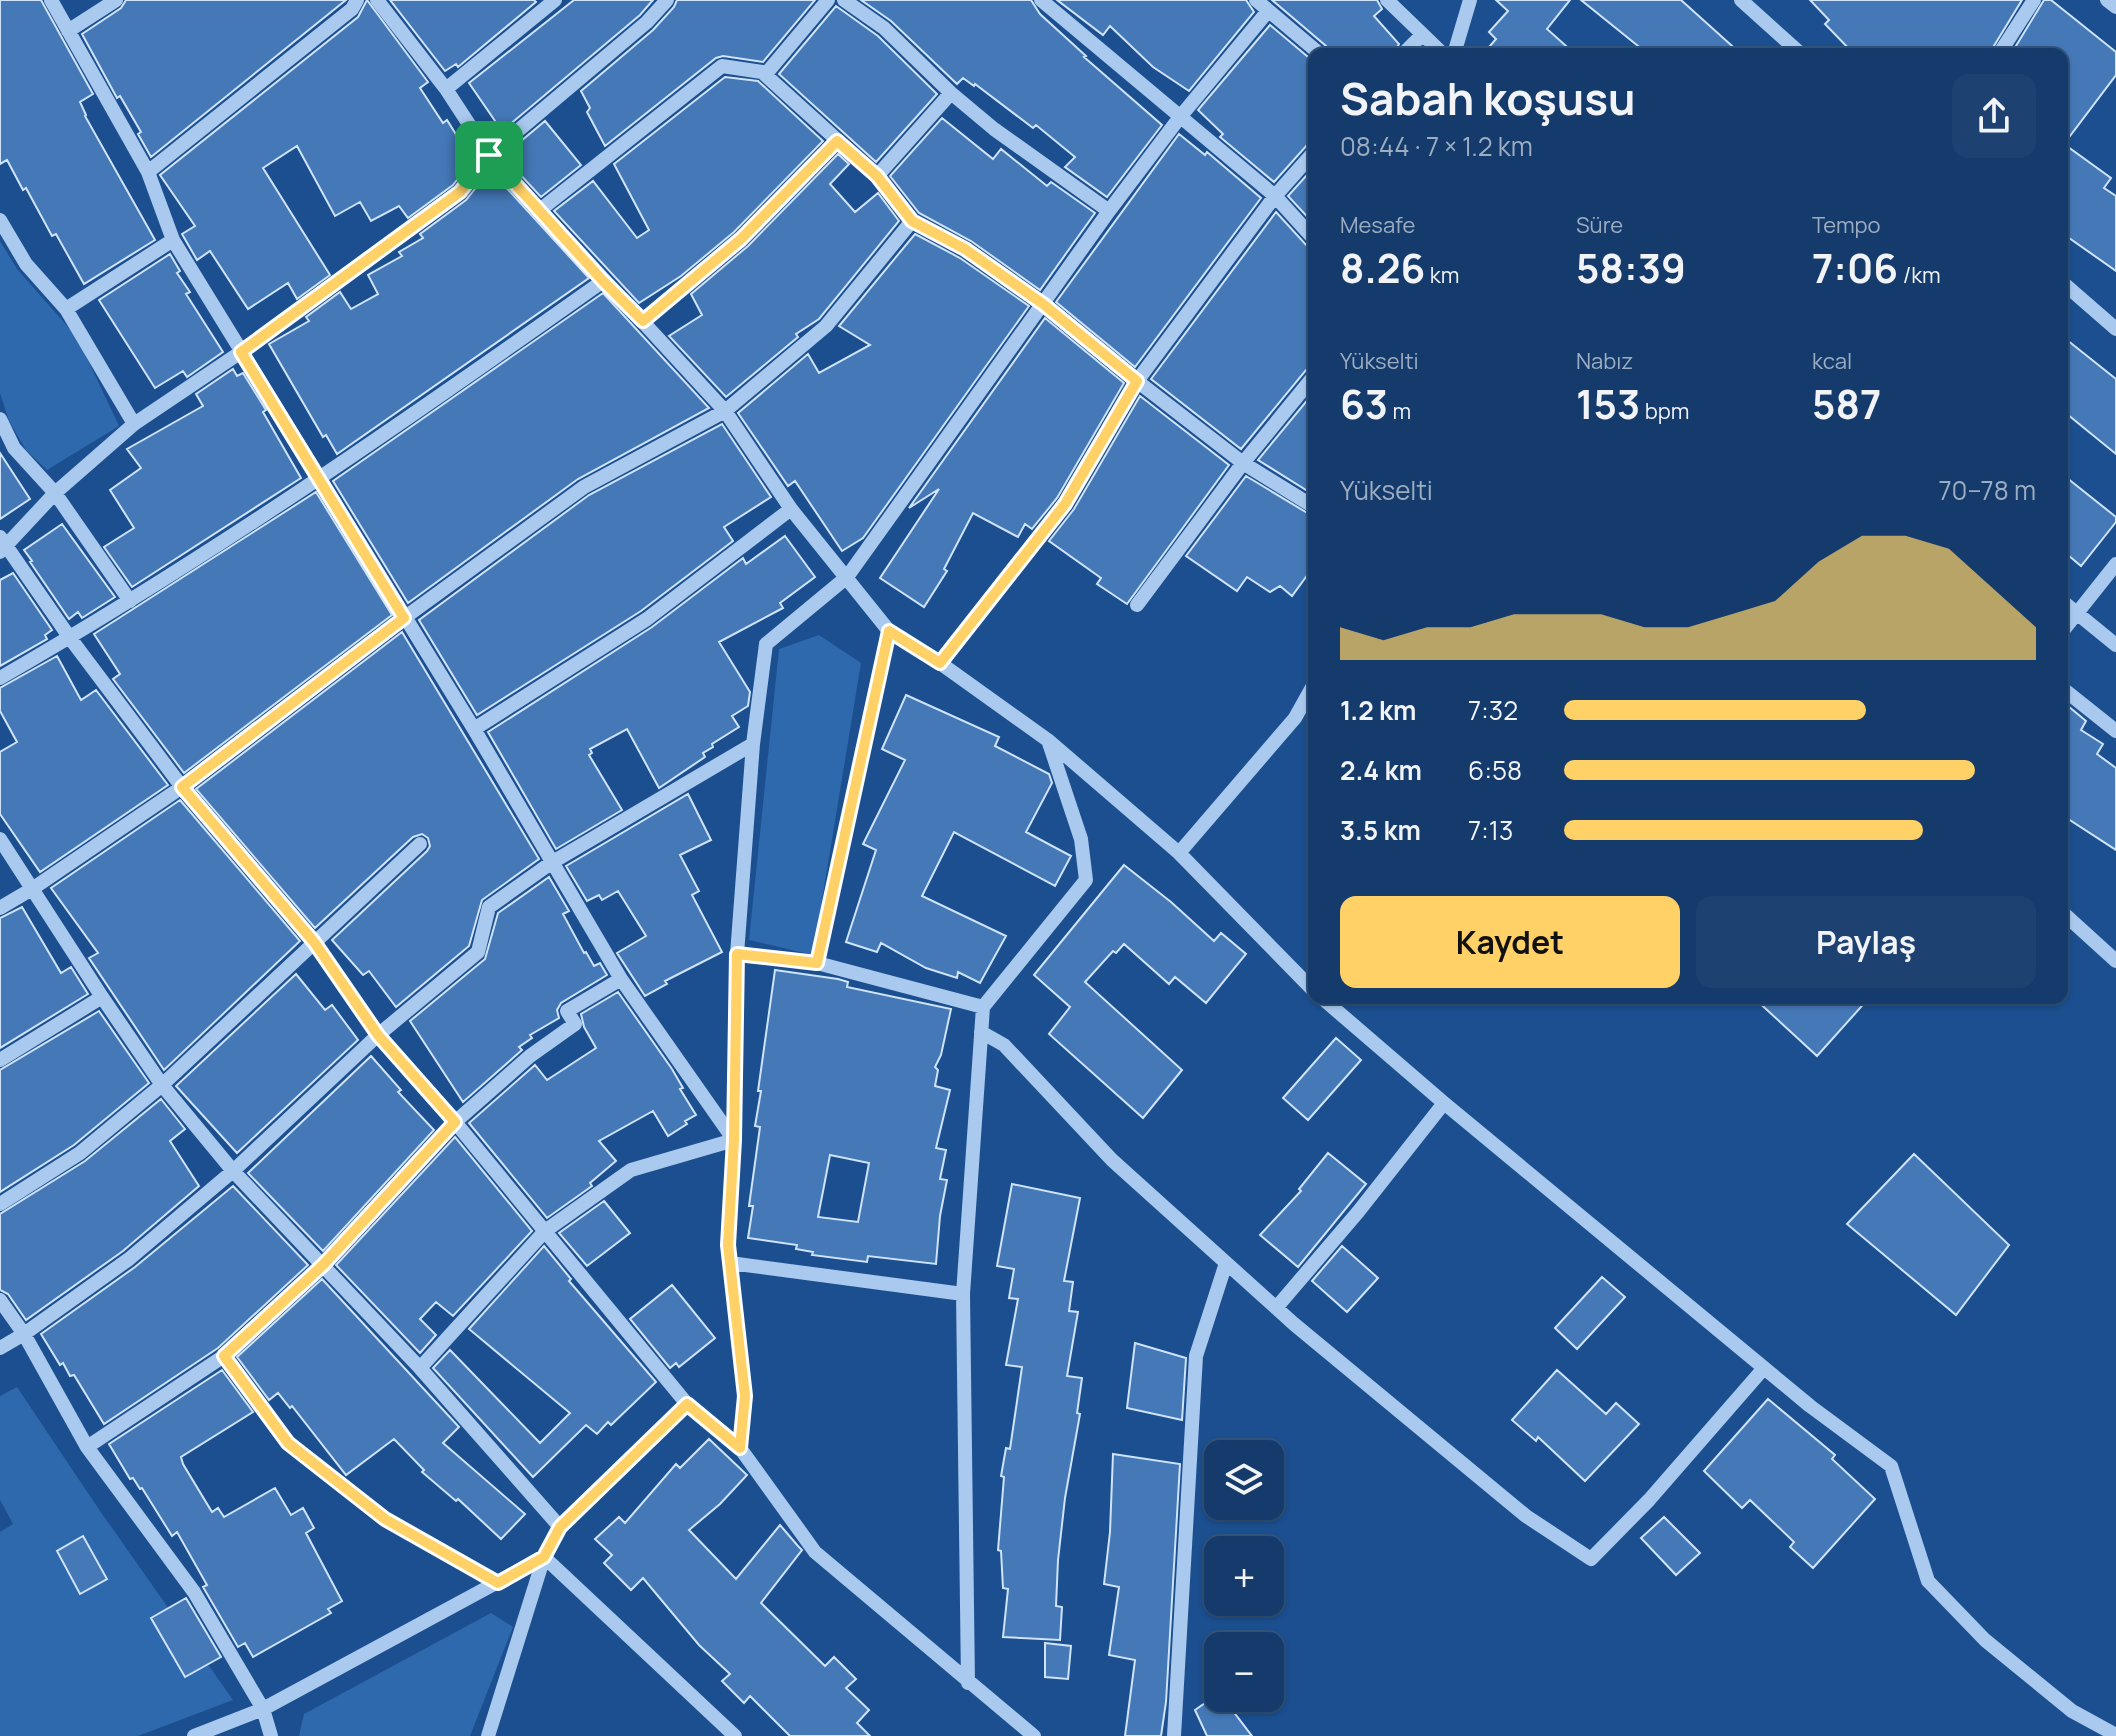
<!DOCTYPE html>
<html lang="tr">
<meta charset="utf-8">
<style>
body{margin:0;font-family:Manrope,sans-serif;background:#1d4271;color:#f1f3f6;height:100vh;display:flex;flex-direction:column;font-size:30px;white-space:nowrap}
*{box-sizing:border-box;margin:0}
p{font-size:26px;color:#9dadc1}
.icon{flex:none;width:44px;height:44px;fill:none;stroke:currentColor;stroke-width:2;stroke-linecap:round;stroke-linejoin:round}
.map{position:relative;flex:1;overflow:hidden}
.drawer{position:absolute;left:1308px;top:48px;width:760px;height:956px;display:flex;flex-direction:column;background:#143b6b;border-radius:16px;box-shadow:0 2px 6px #0004,0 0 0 2px #33557e}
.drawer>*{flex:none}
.buttons{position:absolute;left:1204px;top:1440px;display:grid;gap:16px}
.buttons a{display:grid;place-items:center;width:80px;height:80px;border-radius:16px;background:#143b6b;box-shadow:0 2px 6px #0004,0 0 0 2px #33557e;font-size:40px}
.pin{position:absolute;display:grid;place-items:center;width:68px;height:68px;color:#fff;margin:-34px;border-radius:16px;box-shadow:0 4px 12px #0006}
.round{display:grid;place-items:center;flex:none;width:84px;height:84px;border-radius:16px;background:#1d4271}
.headline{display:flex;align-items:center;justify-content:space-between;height:136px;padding:0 32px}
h1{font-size:44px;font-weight:700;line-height:60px}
.figures{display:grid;grid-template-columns:repeat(3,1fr);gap:12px;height:136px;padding:8px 32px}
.figures div{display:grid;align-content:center}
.figures b{font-size:40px;font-weight:700}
.figures small{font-size:22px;font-weight:400}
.figures p{font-size:22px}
.chart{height:224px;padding:16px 32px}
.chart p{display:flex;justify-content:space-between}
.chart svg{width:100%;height:144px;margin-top:8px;fill:#ffd166;opacity:.7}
.button{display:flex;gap:16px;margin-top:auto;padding:16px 32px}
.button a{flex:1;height:92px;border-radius:16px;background:#ffd166;color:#111;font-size:32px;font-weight:700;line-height:92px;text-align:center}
.button a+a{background:#1d4271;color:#f1f3f6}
ul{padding:0 32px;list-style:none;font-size:26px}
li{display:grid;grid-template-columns:128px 96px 1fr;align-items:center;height:60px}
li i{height:20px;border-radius:10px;background:#ffd166}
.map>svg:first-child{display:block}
.green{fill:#2e69ad}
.building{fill:#4478b7;stroke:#cfe3fa;stroke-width:2;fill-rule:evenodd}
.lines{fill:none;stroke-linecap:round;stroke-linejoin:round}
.minor{stroke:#a9c9ee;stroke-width:14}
.route-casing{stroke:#fff;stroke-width:16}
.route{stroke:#ffd166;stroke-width:10}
</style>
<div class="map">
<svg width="2116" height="1736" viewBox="0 0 2116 1736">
<rect width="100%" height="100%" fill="#1b4f8f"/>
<path class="green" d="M0 241 17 269 77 337 119 426 47 470 26 450 9 421 0 393Z
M819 635 861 663 813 955 749 940 779 649Z
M17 1387 98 1508 233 1700 138 1736H0V1532L13 1524 0 1500V1396Z
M491 1613 513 1627 470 1736H299L304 1714Z"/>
<path class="building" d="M0 0H41L93 94 80 102 86 115 85 116 155 240 84 284 56 234 52 236 26 188 23 190 7 160 0 164Z
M126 0H346L151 157 138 134 141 132 120 96 117 98 82 34 121 8Z
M367 0 428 82 420 88 443 123 447 120 472 160 453 185 408 218 399 206 371 221 360 202 335 216 297 146 263 168 330 275 297 299 288 283 248 309 210 251 197 260 182 234 195 226 160 175 358 17Z
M390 0H534L536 2 458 67 456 64 445 71Z
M574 0H653L640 15 502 131 469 83Z
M677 0H815L763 62 723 56 716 58 605 146 587 112 590 108 581 91 653 30 674 7Z
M861 0H1031L1040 14 1086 56 1084 57 1162 125 1107 197 1065 167 1075 157 1036 125 1033 128 975 84 974 86 963 78 957 84 891 21Z
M1057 0H1246L1254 12 1189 91 1153 67 1110 26 1103 35Z
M1272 0H1377L1382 9 1374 16 1399 44 1393 54H1330L1326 46Z
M1496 0H1570L1547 29 1575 54H1483L1496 39 1489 32 1508 11Z
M1581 0H1681L1741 54H1648Z
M1810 0H2022L1989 54H1854L1825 24 1829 20Z
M2044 0H2051L2116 52V75L2064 144 2111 178 2104 188 2116 196V271L2062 233V54H2011Z
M836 6 878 36 937 94 876 162 779 74Z
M1270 25 1314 62V142L1307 145 1274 182 1220 137 1223 134 1198 110Z
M725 77 758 81 823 141 734 232 681 276 639 303 554 211 593 181 637 238 649 230 614 164Z
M942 118 993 159 1001 149 1047 186 1051 182 1095 213 1040 290 971 241 919 213 890 176Z
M545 121 581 165 541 197 503 156Z
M1179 134 1205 155 1207 152 1261 198 1135 367 1056 302Z
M838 154 849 164 830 184 855 212 878 193 899 221 819 319 796 334 798 337 726 397 669 336 702 315 691 294 748 246Z
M1314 167V224L1288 196Z
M490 170 589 278 337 454 326 435 323 437 269 344 309 321 306 317 340 292 351 309 378 294 368 275 402 256 399 252 423 238 420 234 466 200Z
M1276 212 1307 246 1314 249V366L1306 370 1241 449 1151 379Z
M915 234 960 258 1029 306 863 538 842 551 795 481 788 486 738 413 808 354 819 373 870 345 839 326Z
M170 254 180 271 177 273 190 292 186 294 223 352 187 377 183 371 155 388 99 300Z
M603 293 709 408 578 479 408 603 333 481Z
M1045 318 1124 383 1057 498 1032 529 1025 524 1018 537 973 513 944 569 947 571 924 607 880 578 939 489 909 508Z
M2062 336 2116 379V454L2062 410Z
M233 369 237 376 243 373 266 410 263 412 301 478 132 587 104 547 134 528 110 490 141 468 127 449 203 406 196 394Z
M1314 392V495L1258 460Z
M1140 396 1229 465 1127 604 1097 584 1101 578 1049 541 1074 509Z
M722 424 771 497 724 527 733 541 641 611 477 715 419 620 589 495Z
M0 453 30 499 0 519Z
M2062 474 2116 517V522L2081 566 2062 550Z
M1246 476 1314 517V566L1292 596 1280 586 1270 592 1247 577 1237 591 1186 556Z
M316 492 392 615 184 773 113 679 120 674 94 634Z
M62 524 115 597 82 618 78 612 69 619 30 562 32 561 24 550Z
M785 536 815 577 780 603 783 608 719 642 750 692 748 706 732 716 739 727 712 744 713 747 703 753 705 757 659 788 627 729 590 749 592 753 589 755 622 810 556 849 488 732 652 627 743 558 746 564Z
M13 573 52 630 45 635 47 639 0 666V580Z
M402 632 539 859 482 900 469 946 396 1007 369 971 363 975 332 940 427 851 430 846 428 838 422 834 413 837 315 928 196 789Z
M57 656 81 700 96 690 168 785 40 872 0 814V752L17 742 0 711V688Z
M906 695 999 737 995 746 1049 774 1052 783 1026 832 1071 856 1055 886 954 832 922 896 1006 936 980 983 958 972 957 978 926 968 881 943 877 952 846 942 876 850 863 844 905 760 882 749Z
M2062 701 2086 721 2081 730 2103 744 2097 754 2116 768V850L2062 815Z
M688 794 711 840 680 855 699 891 692 895 722 952 665 981 667 984 645 996 617 953 646 936 618 891 602 900 599 895 587 901 566 866Z
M180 800 300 941 164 1070 89 958 98 953 51 888Z
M1124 865 1171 902 1214 941 1221 933 1246 954 1206 1003 1175 977 1169 984 1124 944 1116 953 1113 951 1085 982 1182 1070 1143 1118 1049 1034 1070 1007 1034 975Z
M549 877 569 911 563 914 584 953 586 952 594 966 600 963 607 975 561 1003 557 1010 559 1018 530 1035 532 1038 519 1047 522 1050 463 1102 410 1021 485 959 498 913Z
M22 907 61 973 71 967 88 994 0 1048V918Z
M775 970 838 979 848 982 847 987 951 1009 941 1055 935 1067 938 1070 935 1086 950 1090 936 1148 946 1150 940 1179 947 1180 940 1216 936 1264 868 1256 867 1262 812 1255 813 1252 796 1249 797 1245 748 1238 753 1206H749L760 1127 755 1126 761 1091H758ZM830 1155 869 1163 858 1222 818 1217Z
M296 974 325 1010 332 1005 358 1040 237 1153 176 1086Z
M618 992 672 1069 683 1088 680 1089 696 1115 685 1121 687 1124 668 1136 653 1111 599 1141 616 1161 590 1183 592 1186 547 1218 469 1123 535 1065 547 1080 596 1048 584 1027 581 1014Z
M1754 998H1869L1817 1056Z
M99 1011 149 1083 74 1145 0 1192V1070Z
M1336 1038 1361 1060 1308 1120 1283 1098Z
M371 1056 401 1090 398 1092 434 1130 323 1251 248 1173Z
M161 1099 185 1129 170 1141 199 1186 123 1251 26 1320 8 1294 0 1290V1214L85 1161Z
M455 1137 532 1231 453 1316 436 1302 420 1319 436 1335 420 1353 336 1265Z
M1328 1153 1366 1184 1298 1267 1260 1235 1301 1191 1299 1189Z
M1914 1154 2009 1245 1956 1315 1847 1224Z
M1012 1184 1080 1198 1064 1281 1073 1282 1069 1311 1078 1312 1067 1376 1082 1378 1077 1413 1080 1414 1065 1498 1058 1560 1056 1606 1062 1607 1060 1640 1003 1637 1008 1589 1003 1588 1001 1551 998 1550 1004 1477 1001 1476 1006 1448 1010 1449 1022 1367 1006 1365 1018 1299 1009 1298 1014 1269 997 1266Z
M233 1186 308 1265 218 1348 104 1424 74 1375 70 1376 63 1363 60 1365 41 1334 135 1267Z
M604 1201 630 1233 587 1266 559 1233Z
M544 1246 571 1279 569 1281 656 1382 611 1425 608 1422 597 1434 586 1425 533 1477 433 1368 450 1350 540 1443 570 1413 469 1329Z
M1342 1246 1378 1278 1347 1312 1312 1281Z
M1602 1277 1625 1297 1577 1349 1555 1328Z
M322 1279 459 1427 443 1443 525 1514 501 1539 458 1499 456 1501 422 1472 424 1470 394 1439 346 1475 292 1406 290 1408 278 1393 269 1400 237 1357Z
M672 1285 715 1338 679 1367 676 1363 670 1368 630 1319Z
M1135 1343 1186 1358 1182 1420 1127 1408Z
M222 1370 253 1412 181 1457 183 1464 212 1512 218 1508 224 1517 275 1488 291 1515 303 1508 314 1528 306 1533 342 1601 328 1609 331 1613 253 1657 245 1643 238 1647 203 1587 207 1585 177 1532 172 1536 142 1488 140 1489 133 1478 130 1479 109 1444Z
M1557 1370 1606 1414 1616 1403 1639 1424 1585 1481 1538 1437 1536 1441 1512 1420Z
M1768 1399 1835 1455 1832 1459 1875 1499 1813 1568 1790 1547 1794 1542 1750 1500 1742 1508 1704 1471Z
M709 1439 747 1475 720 1504 689 1530 736 1579 780 1525 798 1546 802 1550 761 1603 825 1666 834 1657 856 1679 846 1688 869 1710 857 1723 870 1736H790L750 1696 744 1703 722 1681 730 1674 699 1645 643 1578 631 1590 604 1563 612 1555 595 1539 619 1517 625 1523 676 1464 680 1468Z
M1113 1454 1180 1464 1166 1702 1161 1736H1125L1135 1660 1109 1655 1119 1587 1104 1584 1110 1532Z
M1664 1517 1700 1553 1676 1575 1641 1538Z
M83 1536 107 1579 80 1594 57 1551Z
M186 1598 221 1657 185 1677 151 1618Z
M1045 1643 1071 1646 1068 1679 1045 1677Z
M1218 1694V1698H1223L1252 1736H1207L1195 1710Z"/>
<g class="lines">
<path class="minor" d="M51 0 148 172 173 240 474 729 621 979 734 1140 631 1170 545 1231 420 1368
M377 0 446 89 489 155 725 411 791 509 889 631 940 663 1049 741 1179 853 1314 991
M844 0 884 28 951 93 994 129 1109 211
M1041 0 1275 196 1314 239
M1256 0 1320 54
M1387 0 1443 54
M1741 0 1801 54
M2107 0 2116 7
M68 31 116 0
M1403 54 1422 35
M1454 54 1470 0
M1999 54 2034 0
M765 75 828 0
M446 89 555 0
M148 172 352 9 357 0
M877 176 951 93
M540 210 722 66 762 72 877 176 912 221 965 249 1043 304 1137 381 1243 463 1314 507
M0 220 26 264 66 309 134 424
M2062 282 2116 329
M66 309 173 240
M643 321 741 239 837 141
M0 419 14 448 55 493 130 601
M0 537 70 638 182 787 314 942 378 1035 455 1122 687 1404 740 1448 815 1552 1034 1736
M0 552 55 493 134 424 241 352 460 192 489 155 647 22 667 0
M2062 601 2116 645
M1137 605 1243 463 1314 376
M2062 632 2116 564
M940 663 1065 504 1137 381 1275 196 1314 152
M0 678C209 558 407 420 603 281
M2062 688 2116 731
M474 729 647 619 791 509
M0 839 102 997 162 1085 233 1171 420 1368 560 1527
M1179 853 1295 718 1314 684
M0 908 32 889 182 787 404 618 584 487 725 411 826 326 912 221
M2062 912 2116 961
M737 954 817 963 983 1007
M817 963 889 631
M1322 998 1444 1103 1810 1406 1891 1466 1928 1581 1985 1640 2072 1711 2116 1735
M981 1032 1004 1045 1112 1160 1294 1324 1526 1516 1591 1559 1649 1500 1764 1368
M0 1060 102 997
M0 1204 80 1153 162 1085 420 844
M730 1263 963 1294
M0 1300 24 1334 87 1447 194 1592 263 1709 271 1736
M1276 1308 1358 1212 1444 1103
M0 1348 24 1334 129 1259 233 1171 378 1035 478 952 489 907 551 863 753 744
M224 1356 288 1443 385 1519 498 1583
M87 1447 224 1356 323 1265 455 1122 530 1056 575 1024 567 1011 621 979
M740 1448 745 1396 728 1245 734 1140 737 954 753 744 766 644 847 577 1109 211 1180 117 1268 11
M968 1683 963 1294 983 1007 1086 880 1081 839 1049 743
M194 1736 263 1709 544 1557 735 1736
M488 1736 544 1557 560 1527 687 1404
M1174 1736 1196 1356 1226 1263"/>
</g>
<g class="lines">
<defs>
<path id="route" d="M837 141 877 176 912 221 965 249 1043 304 1137 381 1065 504 940 663 889 631 817 963 737 954 734 1140 728 1245 745 1396 740 1448 687 1404 560 1527 544 1557 498 1583 385 1519 288 1443 224 1356 323 1265 455 1122 378 1035 314 942 182 787 404 618 241 352 460 192 489 155 603 281 643 321 741 239Z"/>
</defs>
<use href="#route" class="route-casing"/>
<use href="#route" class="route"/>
</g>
</svg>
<div class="buttons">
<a><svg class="icon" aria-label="layers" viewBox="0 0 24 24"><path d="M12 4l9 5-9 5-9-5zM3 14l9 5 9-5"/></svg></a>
<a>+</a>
<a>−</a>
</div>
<div class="pin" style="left:489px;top:155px;background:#1e9e55"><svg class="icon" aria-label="arrive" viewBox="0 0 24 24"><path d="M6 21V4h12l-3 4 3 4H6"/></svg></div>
<section class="drawer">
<div class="headline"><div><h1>Sabah koşusu</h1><p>08:44 · 7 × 1.2 km</p></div><a class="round"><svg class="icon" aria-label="share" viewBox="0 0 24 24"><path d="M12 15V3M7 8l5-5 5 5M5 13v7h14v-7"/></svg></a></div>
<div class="figures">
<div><p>Mesafe</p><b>8.26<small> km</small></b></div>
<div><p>Süre</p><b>58:39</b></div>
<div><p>Tempo</p><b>7:06<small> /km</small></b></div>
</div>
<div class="figures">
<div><p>Yükselti</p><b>63<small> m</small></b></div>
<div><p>Nabız</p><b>153<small> bpm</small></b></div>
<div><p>kcal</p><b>587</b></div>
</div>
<div class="chart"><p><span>Yükselti</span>70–78 m</p>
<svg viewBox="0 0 160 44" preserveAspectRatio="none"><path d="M0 44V34L10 38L20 34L30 34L40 30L50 30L60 30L70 34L80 34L90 30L100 26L110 14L120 6L130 6L140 10L150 22L160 34V44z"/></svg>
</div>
<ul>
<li><b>1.2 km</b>7:32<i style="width:64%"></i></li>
<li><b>2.4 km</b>6:58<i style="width:87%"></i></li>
<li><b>3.5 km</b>7:13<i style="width:76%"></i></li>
</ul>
<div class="button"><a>Kaydet</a><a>Paylaş</a></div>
</section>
</div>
